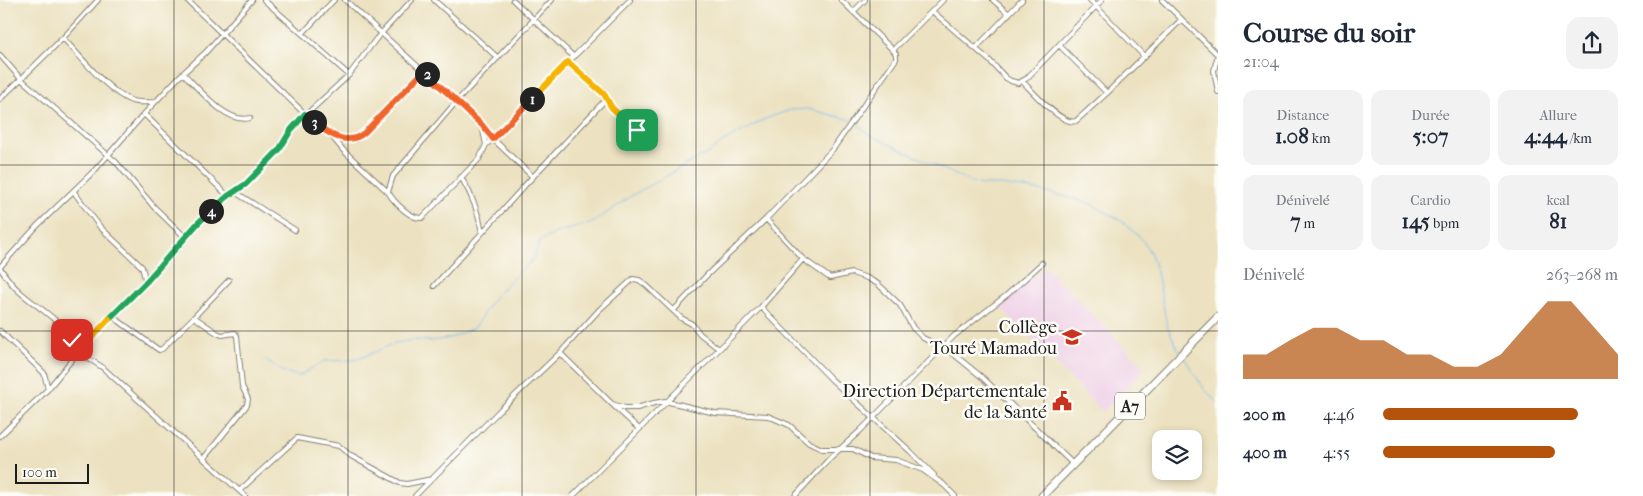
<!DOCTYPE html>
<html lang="fr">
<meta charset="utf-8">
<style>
body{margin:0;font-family:"IM FELL French Canon",serif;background:#f2f2f3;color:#1f2937;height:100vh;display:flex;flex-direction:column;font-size:19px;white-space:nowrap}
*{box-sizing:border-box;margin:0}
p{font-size:16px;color:#747a83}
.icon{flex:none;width:28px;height:28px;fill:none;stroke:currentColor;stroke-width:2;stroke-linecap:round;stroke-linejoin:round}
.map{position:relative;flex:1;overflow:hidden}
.sheet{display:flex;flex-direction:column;background:#fff;width:425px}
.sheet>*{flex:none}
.buttons{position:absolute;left:1152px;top:430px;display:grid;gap:10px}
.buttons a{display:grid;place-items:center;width:50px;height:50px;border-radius:10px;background:#fff;box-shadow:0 2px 8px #0003;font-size:25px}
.scale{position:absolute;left:15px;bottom:12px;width:74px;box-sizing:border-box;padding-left:5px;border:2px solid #1c1c1c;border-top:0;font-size:14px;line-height:18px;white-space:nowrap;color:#1c1c1c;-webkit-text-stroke:4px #fdfcf7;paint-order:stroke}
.pin{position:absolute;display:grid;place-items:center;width:42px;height:42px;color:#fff;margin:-21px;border-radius:10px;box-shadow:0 2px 8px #0006}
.km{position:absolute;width:25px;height:25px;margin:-12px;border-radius:50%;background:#222;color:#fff;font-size:14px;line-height:25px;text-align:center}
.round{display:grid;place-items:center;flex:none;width:52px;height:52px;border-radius:15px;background:#f2f2f3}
.head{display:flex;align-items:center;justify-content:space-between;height:85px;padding:0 25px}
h1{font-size:28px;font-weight:700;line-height:38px}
.metrics{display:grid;grid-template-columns:repeat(3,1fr);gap:8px;height:85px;padding:5px 25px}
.metrics div{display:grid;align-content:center;border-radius:12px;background:#f2f2f3;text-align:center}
.metrics b{font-size:21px;font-weight:700}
.metrics small{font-size:14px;font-weight:400}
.metrics p{font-size:14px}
.chart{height:140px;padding:10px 25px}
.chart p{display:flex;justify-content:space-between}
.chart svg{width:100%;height:90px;margin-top:5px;fill:#b45309;opacity:.7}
ul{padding:0 25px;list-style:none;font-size:16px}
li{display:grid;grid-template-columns:80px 60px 1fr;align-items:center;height:38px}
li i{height:12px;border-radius:6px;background:#b45309}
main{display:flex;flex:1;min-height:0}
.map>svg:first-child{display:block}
.built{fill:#efd0e7}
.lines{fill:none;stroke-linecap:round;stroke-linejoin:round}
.stream{stroke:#7abaef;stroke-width:1}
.minor-casing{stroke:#847f6e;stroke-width:6}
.trunk-casing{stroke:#847f6e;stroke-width:9}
.minor{stroke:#fff;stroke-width:4}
.trunk{stroke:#fff;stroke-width:7}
.split-1-casing{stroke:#fff;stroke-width:10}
.split-2-casing{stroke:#fff;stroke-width:10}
.split-3-casing{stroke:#fff;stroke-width:10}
.split-4-casing{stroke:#fff;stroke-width:10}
.split-5-casing{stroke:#fff;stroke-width:10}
.split-6-casing{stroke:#fff;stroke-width:10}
.split-1{stroke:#f5b400;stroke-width:6}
.split-2{stroke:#f0652b;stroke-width:6}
.split-3{stroke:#f0652b;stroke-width:6}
.split-4{stroke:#22a559;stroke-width:6}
.split-5{stroke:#22a559;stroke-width:6}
.split-6{stroke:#f5b400;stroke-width:6}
.grid{fill:none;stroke:#1c1c1c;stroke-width:1;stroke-opacity:0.55}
.labels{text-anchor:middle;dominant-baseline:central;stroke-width:5;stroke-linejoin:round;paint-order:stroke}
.shield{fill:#fdfcf7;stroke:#605f5e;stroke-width:1}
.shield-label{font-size:16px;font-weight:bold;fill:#1c1c1c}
.poi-label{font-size:18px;fill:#1c1c1c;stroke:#fdfcf7;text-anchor:end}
</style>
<main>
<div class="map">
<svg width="1218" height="496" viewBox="0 0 1218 496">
<rect width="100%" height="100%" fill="#fdfcf7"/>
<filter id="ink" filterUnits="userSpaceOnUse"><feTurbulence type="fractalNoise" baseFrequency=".02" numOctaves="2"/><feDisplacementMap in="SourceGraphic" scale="10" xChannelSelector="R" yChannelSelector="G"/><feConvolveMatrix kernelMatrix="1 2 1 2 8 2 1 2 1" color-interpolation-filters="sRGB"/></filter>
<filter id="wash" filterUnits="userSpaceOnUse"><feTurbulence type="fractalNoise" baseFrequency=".0096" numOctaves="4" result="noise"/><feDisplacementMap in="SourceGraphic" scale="20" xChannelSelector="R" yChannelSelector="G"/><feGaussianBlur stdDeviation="1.12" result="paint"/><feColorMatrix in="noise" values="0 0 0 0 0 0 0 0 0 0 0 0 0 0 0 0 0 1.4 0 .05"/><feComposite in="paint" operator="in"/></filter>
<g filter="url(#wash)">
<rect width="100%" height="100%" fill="#ece2c1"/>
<path class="built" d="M1045 267 1145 368 1103 412 999 306Z"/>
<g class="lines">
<path class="stream" d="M854 122 872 136 971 182 982 185H1001L1032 189 1087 202 1119 219 1142 239 1151 254 1157 272 1167 326 1179 351
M1183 356 1204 389 1218 403
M265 360 282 371 299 376 324 361 352 360 361 358 395 343 414 340 432 341 451 338 475 327 495 296 534 258 540 241 556 233 594 222 631 196 700 157 709 153 723 142 765 119 790 110 808 109 851 120"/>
</g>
</g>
<g filter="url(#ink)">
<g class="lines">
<defs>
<path id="minor" d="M98 0 63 38 21 79 116 162 154 207 186 238
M187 0 305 114 330 134 345 139H356L364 133 424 71
M264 0 349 75
M345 0 482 125 493 139 533 177
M434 0 498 58
M513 0 574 57
M993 0 1009 14
M1090 0 1145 57
M1162 0 1218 55
M932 11 990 61 1006 78 1011 81 1018 83 1026 79 1102 0
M853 12 865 0
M303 33 334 0
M63 38C80 56 109 93 132 101 139 103 147 102 155 102
M1059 45 1107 93
M976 48 1022 0
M893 50 943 0
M1218 54 1214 71 1218 92
M0 55 21 79 0 99
M568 63 604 94 612 108 637 130
M183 73C198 88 227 125 250 118
M1023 82C1033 92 1062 126 1076 121L1107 93 1181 20
M144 114 228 196
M482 125 486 145 479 159 422 218C410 219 394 202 388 192L393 176 456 102 552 0
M330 134 343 150 388 192
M486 145 630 0
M461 177C472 195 479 212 482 233
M74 192 100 227 142 267 146 282
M235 192 295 230
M803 259 830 278 852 273 867 278 878 284 900 305 913 328 923 338 951 352 983 378 1073 464
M0 267 37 226 95 170 144 114 179 77 206 52 252 0
M0 268C6 277 12 285 20 292 40 310 70 325 78 352L48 389 0 436
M434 286 527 183 607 98
M761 307 832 380 910 451 934 475
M674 310 707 275 766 219 833 149 896 59V54L893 50 841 0
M112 316 159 350 162 349 194 317 217 333 222 335 235 333 237 336 242 386 248 399 247 405 204 458
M194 317 229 280
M0 331 44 373 48 389
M560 353 612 404 625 408H637L654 403 665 401 715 413 768 416 789 425 809 443 822 449H853L871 458 896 460 923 470 944 485
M614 406 638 428
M942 483 955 496
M239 491 297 438 339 446 351 456 400 483 407 484 432 479
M245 496 102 367 78 352 103 324 174 252 198 223 228 196 246 184 279 150 287 136 297 123 349 75 376 39 412 0
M415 496 501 409 560 353 599 310 633 279 639 280 646 285 681 318 692 324 700 334 719 349
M573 496 761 307 803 259 766 219
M795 496 831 457 860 431 954 336 1008 294 1042 263"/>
<path id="trunk" d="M1042 496 1218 317"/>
</defs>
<use href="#minor" class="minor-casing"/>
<use href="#trunk" class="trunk-casing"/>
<use href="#minor" class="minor"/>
<use href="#trunk" class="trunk"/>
</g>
</g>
<g class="lines" filter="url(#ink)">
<defs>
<path id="split-1" d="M532 99 568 62 604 94 612 108 637 130"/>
<path id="split-2" d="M427 74 482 125 493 139 532 99"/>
<path id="split-3" d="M314 122C328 134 347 147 364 133L424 71 427 74"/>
<path id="split-4" d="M211 211 228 196 246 184 279 150 291 130 305 114 314 122"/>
<path id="split-5" d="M109 319 146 282 198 223 211 211"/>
<path id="split-6" d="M72 340 78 352 109 319"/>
</defs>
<use href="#split-1" class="split-1-casing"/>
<use href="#split-2" class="split-2-casing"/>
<use href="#split-3" class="split-3-casing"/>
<use href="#split-4" class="split-4-casing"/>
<use href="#split-5" class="split-5-casing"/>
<use href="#split-6" class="split-6-casing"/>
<use href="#split-1" class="split-1"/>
<use href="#split-2" class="split-2"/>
<use href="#split-3" class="split-3"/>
<use href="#split-4" class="split-4"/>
<use href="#split-5" class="split-5"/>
<use href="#split-6" class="split-6"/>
</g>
<path class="grid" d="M174 0V496M348 0V496M522 0V496M696 0V496M870 0V496M1044 0V496M0 165H1218M0 331H1218"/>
<defs>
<symbol id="school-bare" viewBox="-9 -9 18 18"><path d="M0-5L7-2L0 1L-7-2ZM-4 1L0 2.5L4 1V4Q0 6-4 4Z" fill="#c8321e" stroke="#fdfcf7" stroke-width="2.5" paint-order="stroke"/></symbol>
<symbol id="civic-bare" viewBox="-9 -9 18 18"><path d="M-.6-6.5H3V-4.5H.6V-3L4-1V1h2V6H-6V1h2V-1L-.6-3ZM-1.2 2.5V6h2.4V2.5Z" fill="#c8321e" stroke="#fdfcf7" stroke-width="2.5" paint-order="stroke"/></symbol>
</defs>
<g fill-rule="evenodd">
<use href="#school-bare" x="1058" y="323" width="28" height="28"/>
<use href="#civic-bare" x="1048" y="387" width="28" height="28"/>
</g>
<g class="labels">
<rect class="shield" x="1115" y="392.5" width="30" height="27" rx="4"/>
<g class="shield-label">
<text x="1130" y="406">A7</text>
</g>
<g class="poi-label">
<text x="1057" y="327">Collège<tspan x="1057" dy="21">Touré Mamadou</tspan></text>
<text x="1047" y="391">Direction Départementale<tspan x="1047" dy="21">de la Santé</tspan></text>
</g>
</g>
</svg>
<div class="buttons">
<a><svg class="icon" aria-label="layers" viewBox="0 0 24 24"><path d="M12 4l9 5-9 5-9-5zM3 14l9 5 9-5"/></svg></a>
</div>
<div class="scale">100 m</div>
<div class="pin" style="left:637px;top:130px;background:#1e9e55"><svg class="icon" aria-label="arrive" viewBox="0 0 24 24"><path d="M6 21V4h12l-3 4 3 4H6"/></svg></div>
<div class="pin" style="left:72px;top:340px;background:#d93025"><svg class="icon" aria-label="check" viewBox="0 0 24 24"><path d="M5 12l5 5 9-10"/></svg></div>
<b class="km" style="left:532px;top:99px">1</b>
<b class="km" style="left:427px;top:74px">2</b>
<b class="km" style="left:314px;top:122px">3</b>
<b class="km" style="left:211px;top:211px">4</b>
</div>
<section class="sheet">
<div class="head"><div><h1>Course du soir</h1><p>21:04</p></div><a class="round"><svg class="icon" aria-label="share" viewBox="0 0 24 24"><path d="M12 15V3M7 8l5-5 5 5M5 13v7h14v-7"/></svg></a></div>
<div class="metrics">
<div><p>Distance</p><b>1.08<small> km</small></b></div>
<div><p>Durée</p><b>5:07</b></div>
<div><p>Allure</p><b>4:44<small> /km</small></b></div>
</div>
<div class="metrics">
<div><p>Dénivelé</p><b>7<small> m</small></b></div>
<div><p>Cardio</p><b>145<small> bpm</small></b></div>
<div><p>kcal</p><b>81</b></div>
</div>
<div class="chart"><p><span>Dénivelé</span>263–268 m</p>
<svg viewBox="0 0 160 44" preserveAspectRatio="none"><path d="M0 44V32L10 32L20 25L30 19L40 19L50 25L60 25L70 32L80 32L90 38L100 38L110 32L120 19L130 6L140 6L150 19L160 32V44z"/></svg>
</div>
<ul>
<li><b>200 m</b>4:46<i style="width:83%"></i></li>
<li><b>400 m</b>4:55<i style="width:73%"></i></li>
</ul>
</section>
</main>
